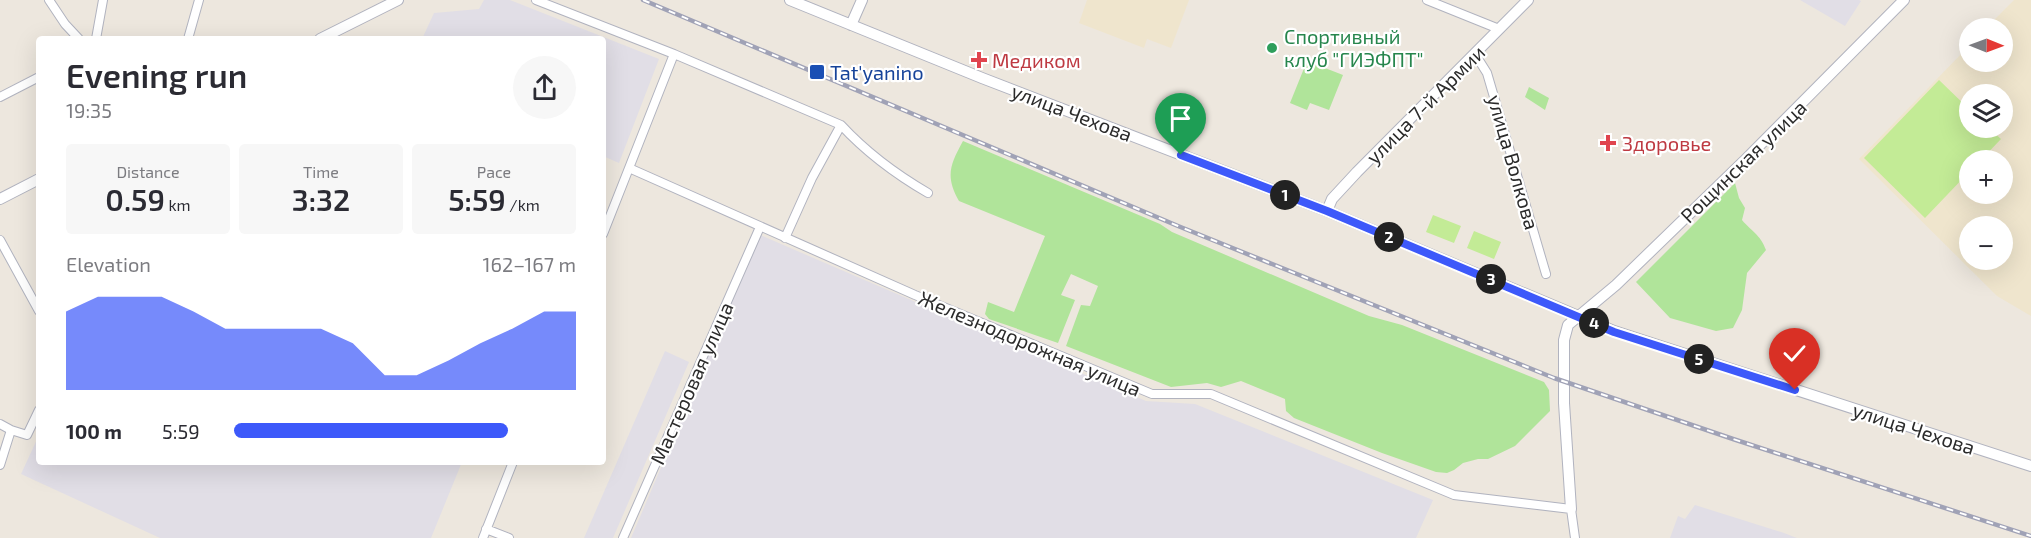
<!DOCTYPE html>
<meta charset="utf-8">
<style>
body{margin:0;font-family:"Exo 2",sans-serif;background:#f7f7f7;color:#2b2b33;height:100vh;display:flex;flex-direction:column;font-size:22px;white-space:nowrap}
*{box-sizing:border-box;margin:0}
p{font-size:20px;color:#7c7c81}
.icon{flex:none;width:33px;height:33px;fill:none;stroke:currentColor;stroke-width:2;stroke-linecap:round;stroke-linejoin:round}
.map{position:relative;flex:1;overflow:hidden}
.drawer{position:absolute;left:36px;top:36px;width:570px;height:429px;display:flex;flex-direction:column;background:#fff;border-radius:6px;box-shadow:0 6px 24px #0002}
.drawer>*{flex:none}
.needle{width:39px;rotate:91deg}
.fabs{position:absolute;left:1959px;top:18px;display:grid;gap:12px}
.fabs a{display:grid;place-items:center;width:54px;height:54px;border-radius:50%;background:#fff;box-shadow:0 6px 24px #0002;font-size:30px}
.pin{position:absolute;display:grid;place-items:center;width:51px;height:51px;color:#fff;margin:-62px -26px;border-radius:50% 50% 50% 0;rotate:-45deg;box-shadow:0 0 6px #0007}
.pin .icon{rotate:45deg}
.km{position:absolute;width:30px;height:30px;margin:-15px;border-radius:50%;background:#222;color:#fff;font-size:16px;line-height:30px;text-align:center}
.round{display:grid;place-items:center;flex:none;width:63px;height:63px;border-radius:32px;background:#f7f7f7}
.summary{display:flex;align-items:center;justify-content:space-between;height:102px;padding:0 30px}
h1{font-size:33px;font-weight:600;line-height:45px}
.figures{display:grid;grid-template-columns:repeat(3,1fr);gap:9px;height:102px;padding:6px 30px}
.figures div{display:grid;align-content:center;border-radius:6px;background:#f7f7f7;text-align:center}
.figures b{font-size:30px;font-weight:600}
.figures small{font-size:16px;font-weight:400}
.figures p{font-size:16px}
.chart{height:168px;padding:12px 30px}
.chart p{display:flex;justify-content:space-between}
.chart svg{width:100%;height:108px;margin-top:6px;fill:#3d59fa;opacity:.7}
ul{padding:0 30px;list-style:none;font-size:20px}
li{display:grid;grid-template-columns:96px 72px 1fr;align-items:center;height:45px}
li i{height:15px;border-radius:8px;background:#3d59fa}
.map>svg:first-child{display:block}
.industrial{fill:#e1dee6}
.education{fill:#efe5cd;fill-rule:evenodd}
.green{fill:#b0e49a}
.pitch{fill:#c3eb96}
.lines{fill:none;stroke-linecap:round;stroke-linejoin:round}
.minor-casing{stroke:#b1b3bf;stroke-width:10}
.tertiary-casing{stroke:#b1b3bf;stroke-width:12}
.minor{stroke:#fff;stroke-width:8}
.tertiary{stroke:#fff;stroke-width:10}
.rail-casing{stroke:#a0a2b6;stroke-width:4.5}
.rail{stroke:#fff;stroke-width:2;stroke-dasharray:7;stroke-linecap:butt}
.route-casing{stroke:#fff;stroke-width:12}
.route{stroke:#3d59fa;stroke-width:8}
.leisure-dot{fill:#2e9e5b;stroke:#fff;stroke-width:2}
.health-dot{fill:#e0444e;stroke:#fff;stroke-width:2}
.transit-dot{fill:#1a4fb4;stroke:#fff;stroke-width:2}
.labels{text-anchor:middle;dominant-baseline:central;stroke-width:4.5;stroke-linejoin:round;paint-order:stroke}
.leisure-label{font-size:20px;fill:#27864d;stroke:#fff;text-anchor:start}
.health-label{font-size:20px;fill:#be3a42;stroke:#fff;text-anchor:start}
.transit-label{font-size:20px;fill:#164399;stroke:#fff;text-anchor:start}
.street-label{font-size:20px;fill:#2b2b2b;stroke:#fff}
</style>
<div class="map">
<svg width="2031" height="538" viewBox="0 0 2031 538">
<rect width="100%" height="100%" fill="#ede7de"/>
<path class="industrial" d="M484 0H510L659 59 619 163 603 156V39H422L434 13 479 9Z
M1800 0H1859L1861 1 1845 26Z
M760 235 1146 401 1195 404 1433 500 1416 538H631Z
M665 351 689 362 613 538H584Z
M39 435V462H462L431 538H160L21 474Z
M1695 505 1784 533 1797 538H1670L1678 516 1685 519Z"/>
<path class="education" d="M1087 0H1189L1171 48 1147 39 1144 48 1079 23Z
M2014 0H2031V316L1997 296 1859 159 1969 46 1970 62H2002V28H1986ZM1970 94H2002V128H1970ZM1970 160H2002V194H1970ZM1970 226H2002V260H1970Z"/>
<path class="green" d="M1307 61 1343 75 1329 110 1310 103 1307 110 1290 103Z
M1529 87 1549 98 1545 110 1525 97Z
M963 141 1160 224 1172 232 1369 316 1402 325 1544 382 1549 390 1550 411 1515 446 1488 459H1478L1463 463 1454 470 1447 473 1436 472 1382 453 1294 418 1286 411 1285 399 1241 381 1221 387 1207 383 1171 387 1066 346 1081 305 1090 306 1098 286 1071 274 1061 295 1075 300 1058 343 989 319 985 314 988 302 1014 312 1045 236 959 201C945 176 950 165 963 141Z
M1735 183 1739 198 1745 208 1742 220C1752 232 1760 234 1766 250L1747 273 1742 310 1733 328 1716 331 1670 318 1636 282Z"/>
<path class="pitch" d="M1939 80 1969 109 1970 128H1989L2001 139 1981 160H1970L1969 172 1925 218 1864 158Z
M1433 215 1461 226 1454 243 1426 232Z
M1474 231 1501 242 1494 259 1467 248Z"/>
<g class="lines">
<defs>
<path id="minor" d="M49 0 65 24 79 39
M536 0 674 54 841 125C866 152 897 175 928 193
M1427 0 1499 29
M96 39 103 0
M188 39 199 0
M1475 54 1487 73 1546 274
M0 97 39 77
M629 168 915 295 1152 394H1211L1454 495 1571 509 1575 538
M603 234 674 54
M785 238 812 178 841 125
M0 240 39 311
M0 424 11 430 0 465
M11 430 27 435 39 410
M486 529 509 538
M483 538 513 462
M623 538 760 227"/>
<path id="tertiary" d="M790 0 982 78 1327 211 1614 331 2031 466
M851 25 862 0
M320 39 398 0
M0 199 39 179
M1327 211 1332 199 1357 172 1528 0
M1571 509 1564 403V340L1568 325 1616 285 1746 159 1904 0"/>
</defs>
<use href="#minor" class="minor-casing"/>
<use href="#tertiary" class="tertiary-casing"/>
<use href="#minor" class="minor"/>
<use href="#tertiary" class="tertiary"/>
<defs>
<path id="rail" d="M643 0 1178 226 1554 378 1733 439 2031 536"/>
</defs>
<use href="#rail" class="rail-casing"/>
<use href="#rail" class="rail"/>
</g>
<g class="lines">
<defs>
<path id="route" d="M1181 155 1327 211 1614 332 1795 390"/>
</defs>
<use href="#route" class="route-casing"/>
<use href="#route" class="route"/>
</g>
<circle class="leisure-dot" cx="1272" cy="48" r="6"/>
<g class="health-dot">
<path d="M976 51h6v6h6v6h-6v6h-6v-6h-6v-6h6z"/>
<path d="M1605 134h6v6h6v6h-6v6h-6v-6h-6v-6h6z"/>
</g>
<rect class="transit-dot" x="809" y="64" width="16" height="16" rx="3"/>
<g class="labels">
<g class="leisure-label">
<text x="1284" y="36">Спортивный<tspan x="1284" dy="23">клуб "ГИЭФПТ"</tspan></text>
</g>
<g class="health-label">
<text x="992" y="60">Медиком</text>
<text x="1622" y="143">Здоровье</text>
</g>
<g class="transit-label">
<text x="830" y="72">Tat'yanino</text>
</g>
<g class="street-label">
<text transform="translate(1425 104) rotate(-45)">улица 7-й Армии</text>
<text transform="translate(1072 112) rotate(21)">улица Чехова</text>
<text transform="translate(1743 161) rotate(-44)">Рощинская улица</text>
<text transform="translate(1514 162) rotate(74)">улица Волкова</text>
<text transform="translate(1030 343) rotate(23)">Железнодорожная улица</text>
<text transform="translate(691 383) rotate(-66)">Мастеровая улица</text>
<text transform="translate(1914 428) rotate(18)">улица Чехова</text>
</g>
</g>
</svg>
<div class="fabs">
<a><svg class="needle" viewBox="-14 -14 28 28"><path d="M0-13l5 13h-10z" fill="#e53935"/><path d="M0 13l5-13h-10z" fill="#7c7c81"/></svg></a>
<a><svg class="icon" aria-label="layers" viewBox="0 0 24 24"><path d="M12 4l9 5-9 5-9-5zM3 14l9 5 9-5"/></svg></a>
<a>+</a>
<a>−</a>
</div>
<div class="pin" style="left:1181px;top:155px;background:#1e9e55"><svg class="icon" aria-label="arrive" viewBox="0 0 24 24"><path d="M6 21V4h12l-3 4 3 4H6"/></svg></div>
<div class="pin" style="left:1795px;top:390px;background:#d93025"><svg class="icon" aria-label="check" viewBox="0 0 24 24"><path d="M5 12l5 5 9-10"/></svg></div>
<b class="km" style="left:1285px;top:195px">1</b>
<b class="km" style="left:1389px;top:237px">2</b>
<b class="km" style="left:1491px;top:279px">3</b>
<b class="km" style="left:1594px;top:323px">4</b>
<b class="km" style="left:1699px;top:359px">5</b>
<section class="drawer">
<div class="summary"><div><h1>Evening run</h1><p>19:35</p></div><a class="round"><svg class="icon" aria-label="share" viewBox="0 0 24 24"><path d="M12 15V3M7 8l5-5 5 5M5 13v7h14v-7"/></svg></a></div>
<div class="figures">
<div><p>Distance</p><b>0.59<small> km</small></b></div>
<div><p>Time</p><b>3:32</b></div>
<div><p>Pace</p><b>5:59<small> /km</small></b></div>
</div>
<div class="chart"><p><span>Elevation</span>162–167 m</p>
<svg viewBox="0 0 160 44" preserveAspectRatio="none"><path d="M0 44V12L10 6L20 6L30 6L40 12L50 19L60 19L70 19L80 19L90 25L100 38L110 38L120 32L130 25L140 19L150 12L160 12V44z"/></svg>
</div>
<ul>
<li><b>100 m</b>5:59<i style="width:80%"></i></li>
</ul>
</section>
</div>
